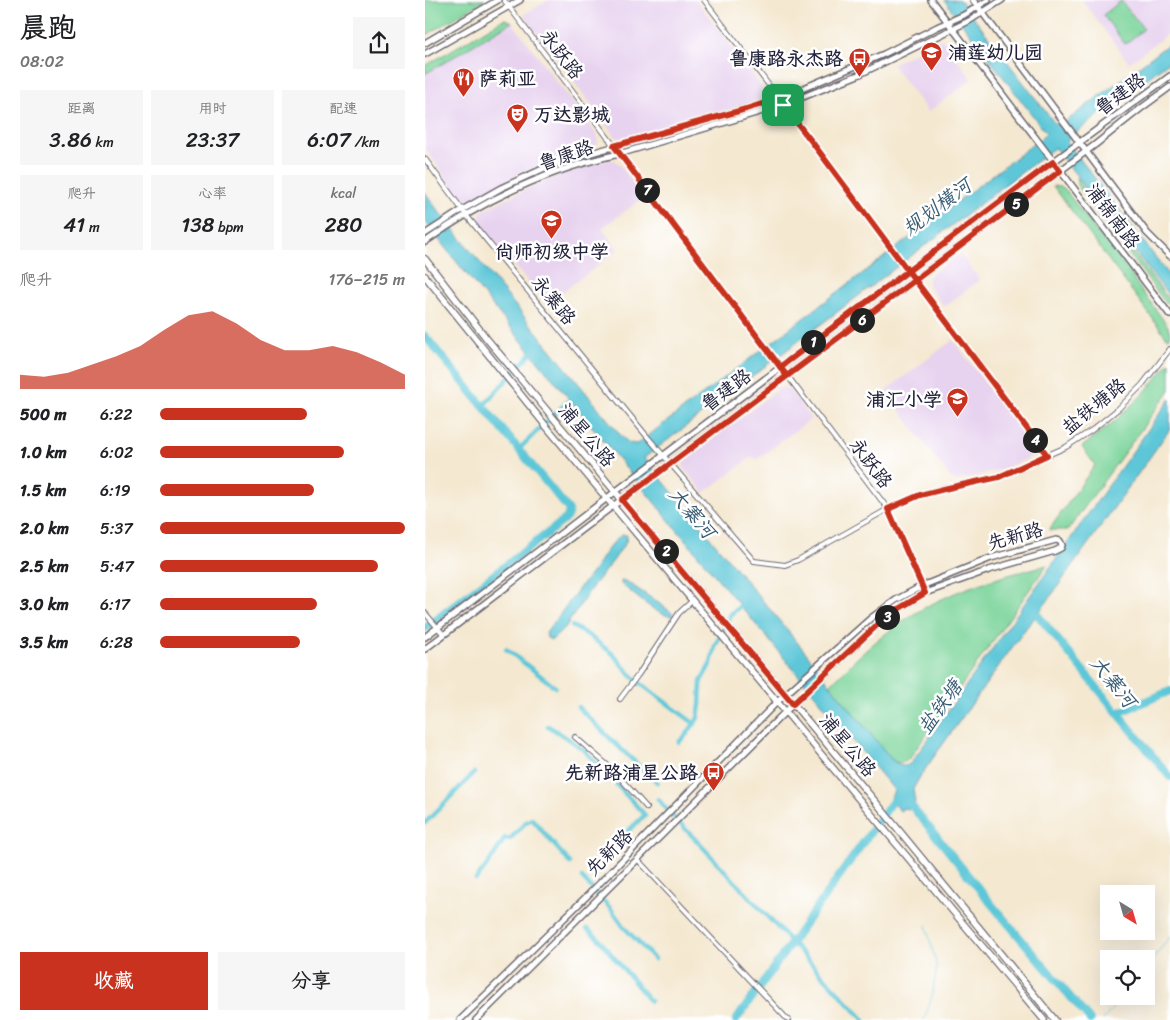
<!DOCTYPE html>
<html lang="zh">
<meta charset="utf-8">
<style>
body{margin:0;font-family:Sriracha,"LXGW WenKai TC",sans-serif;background:#f6f6f6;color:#202124;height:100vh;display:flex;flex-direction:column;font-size:19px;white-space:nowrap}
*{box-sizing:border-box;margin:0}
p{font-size:16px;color:#757577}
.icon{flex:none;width:28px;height:28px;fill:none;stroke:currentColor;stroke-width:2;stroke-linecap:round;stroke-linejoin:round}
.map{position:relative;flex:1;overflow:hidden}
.panel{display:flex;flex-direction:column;background:#fff;width:425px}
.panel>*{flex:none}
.needle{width:32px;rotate:143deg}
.controls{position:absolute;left:675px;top:885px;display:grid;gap:10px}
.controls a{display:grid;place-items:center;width:55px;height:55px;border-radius:0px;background:#fff;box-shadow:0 5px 20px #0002;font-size:25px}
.pin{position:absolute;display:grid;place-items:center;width:42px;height:42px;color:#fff;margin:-21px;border-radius:10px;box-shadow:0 2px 8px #0006}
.km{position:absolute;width:25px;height:25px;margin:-12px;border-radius:50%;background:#222;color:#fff;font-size:14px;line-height:25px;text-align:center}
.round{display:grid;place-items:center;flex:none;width:52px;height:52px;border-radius:0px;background:#f6f6f6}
.headline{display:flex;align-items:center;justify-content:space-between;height:85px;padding:0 20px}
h1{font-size:28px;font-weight:600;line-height:38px}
.stats{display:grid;grid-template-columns:repeat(3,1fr);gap:8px;height:85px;padding:5px 20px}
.stats div{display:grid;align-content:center;border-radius:0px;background:#f6f6f6;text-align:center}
.stats b{font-size:21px;font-weight:600}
.stats small{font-size:14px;font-weight:400}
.stats p{font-size:14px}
.chart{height:140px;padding:10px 20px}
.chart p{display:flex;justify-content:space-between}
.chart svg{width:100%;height:90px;margin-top:5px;fill:#c8321e;opacity:.7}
.action{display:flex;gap:10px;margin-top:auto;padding:10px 20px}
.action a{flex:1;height:58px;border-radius:0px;background:#c8321e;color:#fff;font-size:20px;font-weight:600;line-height:58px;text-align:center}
.action a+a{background:#f6f6f6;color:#202124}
ul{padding:0 20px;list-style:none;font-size:16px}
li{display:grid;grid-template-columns:80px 60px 1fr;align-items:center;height:38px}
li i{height:12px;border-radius:6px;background:#c8321e}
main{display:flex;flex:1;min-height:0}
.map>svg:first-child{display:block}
.built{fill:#e7d2ef}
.green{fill:#7ad49a;stroke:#4e7b6a}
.water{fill:#5dc7d8;stroke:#40748a}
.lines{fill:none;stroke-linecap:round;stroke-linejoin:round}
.stream{stroke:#5dc7d8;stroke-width:1}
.canal{stroke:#5dc7d8;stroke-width:4.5}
.river{stroke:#5dc7d8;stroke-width:8}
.street-casing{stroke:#6c676f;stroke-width:6}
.secondary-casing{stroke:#6c676f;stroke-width:8}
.primary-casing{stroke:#6c676f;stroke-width:8}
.street{stroke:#fff;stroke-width:4}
.secondary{stroke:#fff;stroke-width:5}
.primary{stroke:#fff;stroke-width:5.5}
.route-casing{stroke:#fff;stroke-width:10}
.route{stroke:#c8321e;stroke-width:6}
.labels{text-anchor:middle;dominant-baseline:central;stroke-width:5;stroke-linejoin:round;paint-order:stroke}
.poi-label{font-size:19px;font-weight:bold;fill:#22223b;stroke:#fff;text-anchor:start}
.street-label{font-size:19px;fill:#22223b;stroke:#fff}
.water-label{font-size:20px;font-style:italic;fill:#375c72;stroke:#fff}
</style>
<main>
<section class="panel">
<div class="headline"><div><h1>晨跑</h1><p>08:02</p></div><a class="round"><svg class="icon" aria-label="share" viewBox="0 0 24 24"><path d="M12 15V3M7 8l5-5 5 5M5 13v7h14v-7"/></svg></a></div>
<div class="stats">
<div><p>距离</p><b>3.86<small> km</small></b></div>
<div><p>用时</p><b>23:37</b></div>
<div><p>配速</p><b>6:07<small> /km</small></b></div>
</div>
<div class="stats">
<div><p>爬升</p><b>41<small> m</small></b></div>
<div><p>心率</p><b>138<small> bpm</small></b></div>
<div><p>kcal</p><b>280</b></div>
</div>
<div class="chart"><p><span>爬升</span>176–215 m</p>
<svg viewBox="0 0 160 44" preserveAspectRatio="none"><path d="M0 44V37L10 38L20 36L30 32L40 28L50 23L60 15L70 8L80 6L90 12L100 20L110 25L120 25L130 23L140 26L150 31L160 37V44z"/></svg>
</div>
<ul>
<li><b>500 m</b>6:22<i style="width:60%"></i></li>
<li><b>1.0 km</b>6:02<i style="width:75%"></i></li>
<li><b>1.5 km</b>6:19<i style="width:63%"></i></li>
<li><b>2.0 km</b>5:37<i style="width:100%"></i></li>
<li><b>2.5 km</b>5:47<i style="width:89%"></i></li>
<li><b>3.0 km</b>6:17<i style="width:64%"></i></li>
<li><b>3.5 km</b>6:28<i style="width:57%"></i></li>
</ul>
<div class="action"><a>收藏</a><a>分享</a></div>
</section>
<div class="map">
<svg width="745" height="1020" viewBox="0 0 745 1020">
<rect width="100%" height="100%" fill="#fff"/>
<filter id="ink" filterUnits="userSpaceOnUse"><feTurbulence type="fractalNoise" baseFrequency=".02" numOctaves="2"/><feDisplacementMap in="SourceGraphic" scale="10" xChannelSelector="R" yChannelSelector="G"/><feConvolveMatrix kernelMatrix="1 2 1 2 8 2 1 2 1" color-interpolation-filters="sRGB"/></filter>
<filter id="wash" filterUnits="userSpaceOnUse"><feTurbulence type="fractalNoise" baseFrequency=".0096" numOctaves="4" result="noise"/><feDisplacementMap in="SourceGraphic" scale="20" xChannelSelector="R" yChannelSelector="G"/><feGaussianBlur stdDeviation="1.12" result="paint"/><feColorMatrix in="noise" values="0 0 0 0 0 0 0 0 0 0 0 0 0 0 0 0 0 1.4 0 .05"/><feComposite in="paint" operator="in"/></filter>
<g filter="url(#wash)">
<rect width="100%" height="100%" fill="#f4e8d0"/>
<path class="built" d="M124 0H271L337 87 338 95 336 99 332 101 290 114 200 139 193 138 189 135 100 17 99 14Z
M657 0H745V32L704 63Z
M87 22 172 135 173 143 168 148 148 154 106 170 87 178 46 199 39 200 35 198 0 148V74Z
M517 39 547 79 503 112 467 64Z
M182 160H189L194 164 219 197 177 228 193 250 122 304 55 224 54 220 55 214 57 211 79 200 115 183 136 174Z
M534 253 555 280 519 307 503 285V277Z
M528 340 608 448 606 455 600 460 579 468 556 475 528 481 460 391Z
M355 388H361L365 390 386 419 331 460 328 456 279 493 260 470 258 464 260 460Z"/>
<path class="green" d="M0 0H60L0 36Z
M696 1 719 29 700 44 678 15Z
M80 19 87 22 0 74V66L77 20Z
M651 177 745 301V303L740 302 652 185Z
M628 186 635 187 639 188 674 235 683 244 704 271 711 283 743 326 745 333 743 339Z
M745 362V390L643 530H624L670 465 657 447 691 420 718 394Z
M622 565 484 759C478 764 473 764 467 760L405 685C438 651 473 619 517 599 549 583 587 574 622 565Z"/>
<path class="water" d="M519 0H535L631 125H636L745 43V61L645 137 642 142 745 276V297L631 149 629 148 219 458 382 654 405 685 467 760 476 766H481L486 763 745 399V429L616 610 601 628 496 775 488 789 490 802 484 809 479 808 475 811 466 798 469 790 465 785 247 524 21 249 0 221V192L11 208 197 437 204 443 212 444 619 136 621 133Z
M196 535H202L201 542 188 561 169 584 140 628 127 640 122 638 121 633 158 583C165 577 168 571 173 564 179 553 187 543 196 535Z
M196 581H201L242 609 247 613 248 616C234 618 208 593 196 584Z"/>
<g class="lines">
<path class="stream" d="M721 967 745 937
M499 1020 507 996 512 967 501 925
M678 1020 698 996"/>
<path class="canal" d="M58 406 109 350
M94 449 148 396
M147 626 163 635 188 654 203 672 216 684 270 724
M81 649 130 687
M153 707C179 732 204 758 232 782
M123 726 145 740 160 751 220 815 200 834V841L203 845
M254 742 262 734 273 718 275 705 276 681 286 663 290 646 306 614 320 602
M233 799 240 808 272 841 439 1020
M0 823 49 773
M157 878 186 909 198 926 229 959
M51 879C62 867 71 852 80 838L85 839 101 822 107 819 145 863
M162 929 173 938 225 1001"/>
<path class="river" d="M0 336 144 510 142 518 0 628
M607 608 745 777
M693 713 745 691
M481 799 568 906 665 1020
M311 1020 473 794"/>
</g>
</g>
<g filter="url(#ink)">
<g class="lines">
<defs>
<path id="street" d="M79 0 463 509 500 593
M279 0 387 142 404 166 622 455
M0 159 41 215 220 434 329 561 360 565 373 560 463 509 495 495 523 487 573 477 641 447 667 430 693 409 717 385 745 349
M0 613 19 635
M195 699 213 675 254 613 267 601
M150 737 188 770 222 808
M213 860 363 1020"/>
<path id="secondary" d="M506 0 745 315
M548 0 722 233 745 256
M0 43 73 0
M0 54 95 0
M0 234 37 210 76 188 124 166 166 153 248 130 353 99 459 54 512 27 539 15 563 0
M0 242C58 200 125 169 194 154L358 105 433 75 464 60 544 21 577 0
M0 637 190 492 621 167 745 76
M0 649 160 527 671 144 715 109 745 87
M35 1020 164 894 352 702 446 618 471 600 497 586 566 558 631 540 635 541 637 545 636 548 630 551 564 570 500 593 475 608 452 625 360 712 285 787 51 1020"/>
<path id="primary" d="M0 259 62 339 454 806 630 1020
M0 276 121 426 619 1020"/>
</defs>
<use href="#street" class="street-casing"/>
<use href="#secondary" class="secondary-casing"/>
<use href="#primary" class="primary-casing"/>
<use href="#street" class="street"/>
<use href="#secondary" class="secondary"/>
<use href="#primary" class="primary"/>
</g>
</g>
<g class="lines" filter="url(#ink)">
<defs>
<path id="route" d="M358 105 387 142 483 271 355 367 362 376 197 500 368 704 452 625 475 608 500 593 463 509 495 495 523 488 574 477 622 455 490 280 635 171 628 162 621 167 483 271 490 280 362 376 189 146 321 109 353 99 358 105"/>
</defs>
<use href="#route" class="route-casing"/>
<use href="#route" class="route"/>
</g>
<defs>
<symbol id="school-pin" viewBox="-11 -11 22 30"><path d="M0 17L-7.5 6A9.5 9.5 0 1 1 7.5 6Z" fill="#c8321e" stroke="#fff"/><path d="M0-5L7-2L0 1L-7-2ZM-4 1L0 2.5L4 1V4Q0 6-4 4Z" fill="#fff"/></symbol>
<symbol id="bus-pin" viewBox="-11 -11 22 30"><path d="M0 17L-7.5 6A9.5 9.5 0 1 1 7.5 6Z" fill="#c8321e" stroke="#fff"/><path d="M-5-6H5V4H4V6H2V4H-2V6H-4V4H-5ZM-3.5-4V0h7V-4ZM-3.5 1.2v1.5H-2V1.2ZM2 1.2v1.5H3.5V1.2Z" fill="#fff"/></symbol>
<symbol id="restaurant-pin" viewBox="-11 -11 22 30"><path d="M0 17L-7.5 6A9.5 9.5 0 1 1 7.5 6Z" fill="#c8321e" stroke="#fff"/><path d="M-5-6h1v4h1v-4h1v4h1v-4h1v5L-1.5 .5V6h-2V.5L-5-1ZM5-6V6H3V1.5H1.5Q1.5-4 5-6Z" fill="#fff"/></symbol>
<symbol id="theatre-pin" viewBox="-11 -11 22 30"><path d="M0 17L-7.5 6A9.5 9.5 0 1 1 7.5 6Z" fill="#c8321e" stroke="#fff"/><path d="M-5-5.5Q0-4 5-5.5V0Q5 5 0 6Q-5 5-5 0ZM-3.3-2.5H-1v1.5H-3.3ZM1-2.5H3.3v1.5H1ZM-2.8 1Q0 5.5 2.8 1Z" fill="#fff"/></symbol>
</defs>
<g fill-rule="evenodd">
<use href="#school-pin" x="494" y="40" width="25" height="34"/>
<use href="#bus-pin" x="422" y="46" width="25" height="34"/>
<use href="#restaurant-pin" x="26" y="66" width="25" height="34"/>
<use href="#theatre-pin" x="80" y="102" width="25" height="34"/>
<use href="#school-pin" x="114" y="208" width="25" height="34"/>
<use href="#school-pin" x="520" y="386" width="25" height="34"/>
<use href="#bus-pin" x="276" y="760" width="25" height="34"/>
</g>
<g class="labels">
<g class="poi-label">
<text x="523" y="52">浦莲幼儿园</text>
<text x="418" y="58" text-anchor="end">鲁康路永杰路</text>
<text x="54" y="78">萨莉亚</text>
<text x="109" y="114">万达影城</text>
<text x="127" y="251" text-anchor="middle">尚师初级中学</text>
<text x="517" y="399" text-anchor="end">浦汇小学</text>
<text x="273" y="772" text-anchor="end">先新路浦星公路</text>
</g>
<g class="street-label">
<text transform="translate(137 54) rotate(53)">永跃路</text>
<text transform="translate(695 94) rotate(-37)">鲁建路</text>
<text transform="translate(141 155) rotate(-19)">鲁康路</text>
<text transform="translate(688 216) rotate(53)">浦锦南路</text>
<text transform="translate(129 300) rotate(51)">永寨路</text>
<text transform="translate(301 390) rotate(-37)">鲁建路</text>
<text transform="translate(669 406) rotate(-39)">盐铁塘路</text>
<text transform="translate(162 435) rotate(50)">浦星公路</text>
<text transform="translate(446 463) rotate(53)">永跃路</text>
<text transform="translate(590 536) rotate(-16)">先新路</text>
<text transform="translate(423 745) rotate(50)">浦星公路</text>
<text transform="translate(184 852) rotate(-45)">先新路</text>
</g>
<g class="water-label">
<text transform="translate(512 207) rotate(-37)">规划横河</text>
<text transform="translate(267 513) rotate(50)">大寨河</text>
<text transform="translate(688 682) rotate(51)">大寨河</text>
<text transform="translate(515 707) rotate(-54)">盐铁塘</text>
</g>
</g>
</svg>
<div class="controls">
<a><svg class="needle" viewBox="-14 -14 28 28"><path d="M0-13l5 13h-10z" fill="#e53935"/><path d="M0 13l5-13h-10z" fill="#757577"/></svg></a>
<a><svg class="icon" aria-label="locate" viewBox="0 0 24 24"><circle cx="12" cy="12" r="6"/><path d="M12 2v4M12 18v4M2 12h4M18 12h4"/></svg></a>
</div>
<div class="pin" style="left:358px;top:105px;background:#1e9e55"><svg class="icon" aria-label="arrive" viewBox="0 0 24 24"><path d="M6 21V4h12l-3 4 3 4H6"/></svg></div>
<b class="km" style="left:388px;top:342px">1</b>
<b class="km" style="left:241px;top:551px">2</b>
<b class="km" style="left:462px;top:617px">3</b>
<b class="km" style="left:610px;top:440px">4</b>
<b class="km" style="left:591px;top:204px">5</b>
<b class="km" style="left:437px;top:320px">6</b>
<b class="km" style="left:222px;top:190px">7</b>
</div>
</main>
